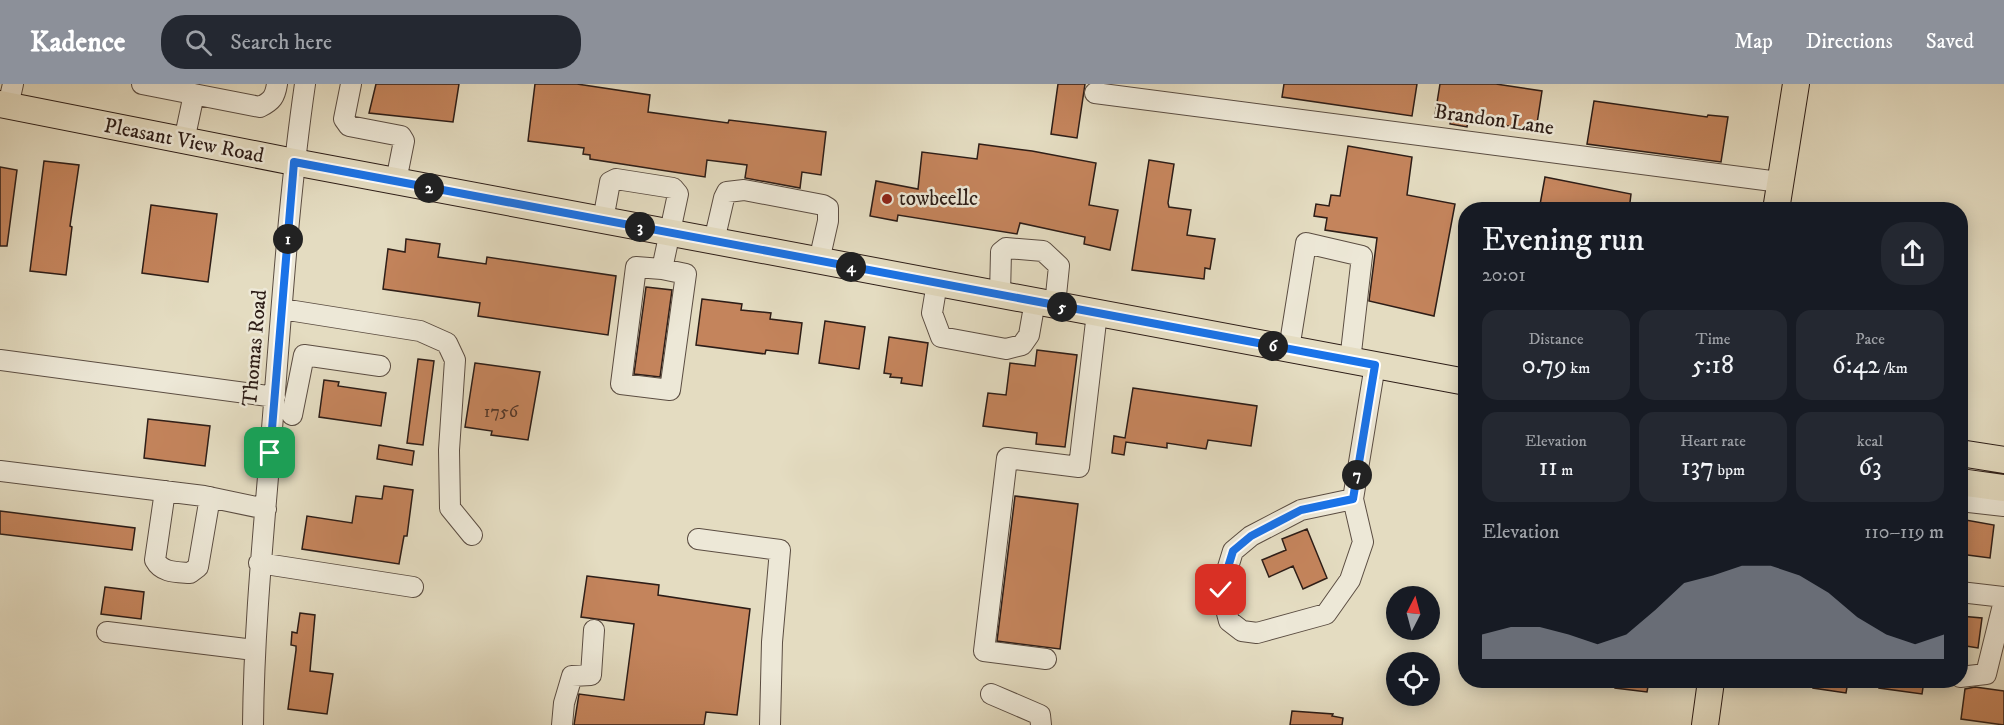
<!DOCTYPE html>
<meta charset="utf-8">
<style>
body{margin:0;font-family:"IM FELL DW Pica",serif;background:#242831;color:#f1f3f6;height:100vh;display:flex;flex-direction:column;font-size:22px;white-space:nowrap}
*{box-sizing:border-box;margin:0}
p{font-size:20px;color:#9ea1a6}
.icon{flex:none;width:33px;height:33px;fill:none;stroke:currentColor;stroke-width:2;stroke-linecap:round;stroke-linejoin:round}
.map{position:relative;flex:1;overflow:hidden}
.drawer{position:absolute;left:1458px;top:118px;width:510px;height:486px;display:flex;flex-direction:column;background:#171b24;border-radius:24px;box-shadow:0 3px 15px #0003}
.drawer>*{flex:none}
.needle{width:39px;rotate:6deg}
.tools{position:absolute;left:1386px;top:502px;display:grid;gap:12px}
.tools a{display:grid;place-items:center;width:54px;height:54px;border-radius:50%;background:#171b24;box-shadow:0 3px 15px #0003;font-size:30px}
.pin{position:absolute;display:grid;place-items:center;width:51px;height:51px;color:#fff;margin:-26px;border-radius:12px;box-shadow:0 3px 9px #0006}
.km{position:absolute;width:30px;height:30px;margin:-15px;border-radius:50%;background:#222;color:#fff;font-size:16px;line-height:30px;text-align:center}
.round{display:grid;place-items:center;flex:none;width:63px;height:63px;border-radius:24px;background:#242831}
.head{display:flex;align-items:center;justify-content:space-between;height:102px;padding:0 24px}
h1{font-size:33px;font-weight:600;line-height:45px}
.figures{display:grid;grid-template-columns:repeat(3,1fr);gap:9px;height:102px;padding:6px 24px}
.figures div{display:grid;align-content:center;border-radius:15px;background:#242831;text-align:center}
.figures b{font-size:26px;font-weight:600}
.figures small{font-size:16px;font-weight:400}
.figures p{font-size:16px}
.chart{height:168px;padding:12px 24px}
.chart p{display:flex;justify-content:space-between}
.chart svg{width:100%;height:108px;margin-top:6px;fill:#8c9099;opacity:.7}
header{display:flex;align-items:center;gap:36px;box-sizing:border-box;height:84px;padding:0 30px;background:#8c9099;color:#fff}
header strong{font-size:28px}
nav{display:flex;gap:33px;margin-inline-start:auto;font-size:21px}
.search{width:420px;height:54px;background:#242831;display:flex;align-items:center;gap:15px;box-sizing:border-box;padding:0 21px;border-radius:24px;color:#9ea1a6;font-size:22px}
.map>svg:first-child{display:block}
.building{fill:#c4845c;stroke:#2d1d17;stroke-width:1.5}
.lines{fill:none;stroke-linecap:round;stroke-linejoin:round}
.minor-casing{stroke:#5b4d42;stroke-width:22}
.major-casing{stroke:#2d1d17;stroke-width:28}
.minor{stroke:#ede8d7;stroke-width:20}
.major{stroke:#e4dcc1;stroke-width:26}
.route-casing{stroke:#fff;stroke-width:12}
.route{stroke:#1a73e8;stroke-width:8}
.poi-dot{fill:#8f2418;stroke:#ede8d7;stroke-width:2}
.labels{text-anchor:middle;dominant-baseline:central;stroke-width:5;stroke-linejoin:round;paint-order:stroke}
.number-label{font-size:18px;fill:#533728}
.street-label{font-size:21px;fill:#2d1d17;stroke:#ede8d7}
.poi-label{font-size:21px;fill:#2d1d17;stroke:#ede8d7;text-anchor:start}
</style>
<header>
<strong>Kadence</strong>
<div class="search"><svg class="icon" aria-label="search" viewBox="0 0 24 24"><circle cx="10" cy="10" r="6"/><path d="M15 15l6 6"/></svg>Search here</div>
<nav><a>Map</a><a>Directions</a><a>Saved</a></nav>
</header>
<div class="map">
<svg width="2004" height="641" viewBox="0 0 2004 641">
<rect width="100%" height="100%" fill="#e4dcc1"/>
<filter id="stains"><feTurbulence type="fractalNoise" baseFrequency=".00333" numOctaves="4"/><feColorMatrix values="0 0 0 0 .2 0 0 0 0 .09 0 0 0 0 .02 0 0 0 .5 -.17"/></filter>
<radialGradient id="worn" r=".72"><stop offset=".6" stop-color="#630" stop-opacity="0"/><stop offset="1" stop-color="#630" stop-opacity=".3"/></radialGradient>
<path class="building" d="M376 0H459L453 38 369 29Z
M535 0H577L650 11 648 28 728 39 729 36 826 48 821 91 802 88 800 104 745 94 747 81 707 76 705 93 590 75V71L583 70 584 64 528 57Z
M1058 0H1085L1077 54 1051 50Z
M1284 0H1417L1412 32 1282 13Z
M1440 0H1496L1542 7 1536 46 1468 36 1467 43 1450 40 1451 33 1435 31Z
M1594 17 1707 33 1708 31 1728 33 1721 78 1587 60Z
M979 60 1032 67 1096 79 1089 121 1118 126 1110 166 1084 160 1085 153 1020 139 1017 150 898 131 897 137 870 132 876 97 918 105 922 68 977 75Z
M1348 62 1412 73 1407 111 1455 120 1434 232 1369 217 1377 154 1325 146 1327 134 1314 132 1316 120 1329 122 1331 111 1340 112Z
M1149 76 1174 80 1168 119 1169 123 1191 126 1187 151 1215 155 1210 185 1205 184 1204 195 1132 186Z
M44 77 79 81 70 142 72 143 66 191 30 187Z
M0 83 17 86 7 162H0Z
M1545 93 1631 110 1629 126H1539Z
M151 121 217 130 208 198 142 189Z
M406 155 440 160 438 173 486 180 487 173 616 192 608 251 478 232 480 219 383 205 388 165 405 168Z
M646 203 672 206 660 293 634 290Z
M702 215 742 220 741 226 771 229 770 235 802 239 798 270 766 266 765 270 696 261Z
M825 237 865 243 859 285 819 279Z
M889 253 928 259 922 302 901 299 902 294 890 293 891 290 884 289Z
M1037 266 1077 271 1065 363 1036 360 1037 349 983 342 988 309 1006 311 1010 279 1035 282Z
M418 275 434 277 423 361 407 359Z
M475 279 540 288 528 356 491 351 492 347 465 343Z
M324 296 339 298 338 302 386 309 381 342 319 333Z
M1133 304 1257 322 1251 362 1208 356 1206 365 1167 359V364L1126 358 1124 371 1112 369 1114 352 1125 354Z
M148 335 210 342 205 382 144 374Z
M379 361 414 367 412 381 377 375Z
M384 402 413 406 407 452H404L399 480 302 465 307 432 352 439 356 412 382 415Z
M1015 412 1078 420 1060 565 997 557Z
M0 427 135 444 132 466 0 450Z
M1960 435 1994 441 1990 474 1960 470Z
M1307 445 1327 494 1303 505 1293 482 1269 493 1262 476 1286 466 1282 455Z
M587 492 659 501 658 511 750 525 737 631 706 628 704 641H574L579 610 624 616 634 540 581 533Z
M105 503 144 508 141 535 101 530Z
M300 529 315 531 310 587 333 590 327 630 288 625 296 566V562L291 561 292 548 297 549Z
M1960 532 1982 534 1978 564 1960 561Z
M1615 597H1649L1647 608 1615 604Z
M1814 597H1848L1846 609 1813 604Z
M1880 597H1924L1922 610 1879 604Z
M1975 603 2004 607V641L1961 635 1965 605Z
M1292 627 1333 630 1332 632 1343 634 1342 641H1290Z"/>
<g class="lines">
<defs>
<path id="minor" d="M142 0 260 23C272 17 275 13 277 0
M351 0 344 35 349 42 401 52 404 57 396 97
M1095 9 1780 98
M8 22 13 0
M184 57 194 10
M603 136 610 98 616 95 673 104 678 110 662 185 636 183 621 300 670 306 686 190 662 185
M714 157 724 114 727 108 744 106 823 121 828 124V137L819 177
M937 199 932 229 941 253 1006 265 1022 261 1029 251 1035 217
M1000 211 1001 168 1006 164 1043 167 1059 182 1055 221
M282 225 420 247 447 259 455 276 449 366 450 424 472 451
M1289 265 1306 159 1362 172 1350 277
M0 276 275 313
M292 331 304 271 380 282
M0 387 204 412 266 425
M165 407 155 476C162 489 176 488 190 489L198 483 210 413
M1353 415 1301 426 1251 452 1233 467 1221 506 1229 537 1242 547 1257 549 1326 530 1350 496 1363 458 1353 415 1375 281
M1960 417 2004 422
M698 455 780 466 772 558 770 641
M259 479 413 503
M1960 508 2004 513
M107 548 254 566
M1046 575 984 567 1007 374 1079 383 1097 229
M1960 593 1986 590 2004 517
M991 610 1040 631 1041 641
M253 641C254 537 265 435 273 332 282 221 289 110 305 0
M562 641 564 619 572 592 591 591 594 546"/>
<path id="major" d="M0 20 294 78 1466 298
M1776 126 1796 0
M1960 369 2004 376
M1960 398 2004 404
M1705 641 1711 597"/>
</defs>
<use href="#minor" class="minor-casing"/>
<use href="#major" class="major-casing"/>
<use href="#minor" class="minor"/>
<use href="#major" class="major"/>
</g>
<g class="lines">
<defs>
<path id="route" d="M270 369 294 78 1375 281 1353 415 1301 426 1251 452 1233 467 1221 506"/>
</defs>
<use href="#route" class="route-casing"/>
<use href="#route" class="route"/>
</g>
<circle class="poi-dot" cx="887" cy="115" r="6"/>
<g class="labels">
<g class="number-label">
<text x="501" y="328">1756</text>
</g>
<g class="street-label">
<text transform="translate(1494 36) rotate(8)">Brandon Lane</text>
<text transform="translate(184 57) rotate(11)">Pleasant View Road</text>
<text transform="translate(255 264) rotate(-85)">Thomas Road</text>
</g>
<g class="poi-label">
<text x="899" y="115">towbeellc</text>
</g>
</g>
<rect width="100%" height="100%" filter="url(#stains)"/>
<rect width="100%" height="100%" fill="url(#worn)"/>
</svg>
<div class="tools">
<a><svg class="needle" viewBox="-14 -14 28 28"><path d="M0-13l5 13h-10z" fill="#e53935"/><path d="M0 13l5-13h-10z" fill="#9ea1a6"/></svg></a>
<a><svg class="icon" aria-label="locate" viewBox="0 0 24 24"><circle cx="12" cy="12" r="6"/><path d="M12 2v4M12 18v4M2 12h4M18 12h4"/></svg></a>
</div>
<div class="pin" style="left:270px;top:369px;background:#1e9e55"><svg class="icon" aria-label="arrive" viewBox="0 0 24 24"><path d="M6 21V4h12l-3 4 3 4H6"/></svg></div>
<div class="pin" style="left:1221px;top:506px;background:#d93025"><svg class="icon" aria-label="check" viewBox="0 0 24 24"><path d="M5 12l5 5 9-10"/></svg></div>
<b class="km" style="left:288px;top:155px">1</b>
<b class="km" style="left:429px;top:104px">2</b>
<b class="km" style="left:640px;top:143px">3</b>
<b class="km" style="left:851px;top:183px">4</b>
<b class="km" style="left:1062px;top:223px">5</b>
<b class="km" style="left:1273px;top:262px">6</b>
<b class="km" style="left:1357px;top:391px">7</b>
<section class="drawer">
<div class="head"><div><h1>Evening run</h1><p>20:01</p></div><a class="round"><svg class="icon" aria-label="share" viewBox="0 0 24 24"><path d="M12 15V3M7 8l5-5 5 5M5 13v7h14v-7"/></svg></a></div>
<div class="figures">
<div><p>Distance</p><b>0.79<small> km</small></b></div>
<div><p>Time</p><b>5:18</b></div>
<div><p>Pace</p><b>6:42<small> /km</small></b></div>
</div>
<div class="figures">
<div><p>Elevation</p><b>11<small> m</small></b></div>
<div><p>Heart rate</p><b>137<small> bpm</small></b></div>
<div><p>kcal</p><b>63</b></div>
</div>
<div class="chart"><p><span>Elevation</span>110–119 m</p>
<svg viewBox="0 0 160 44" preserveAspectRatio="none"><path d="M0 44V34L10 31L20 31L30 34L40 38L50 34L60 24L70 13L80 10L90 6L100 6L110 10L120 17L130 27L140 34L150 38L160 34V44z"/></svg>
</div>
</section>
</div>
